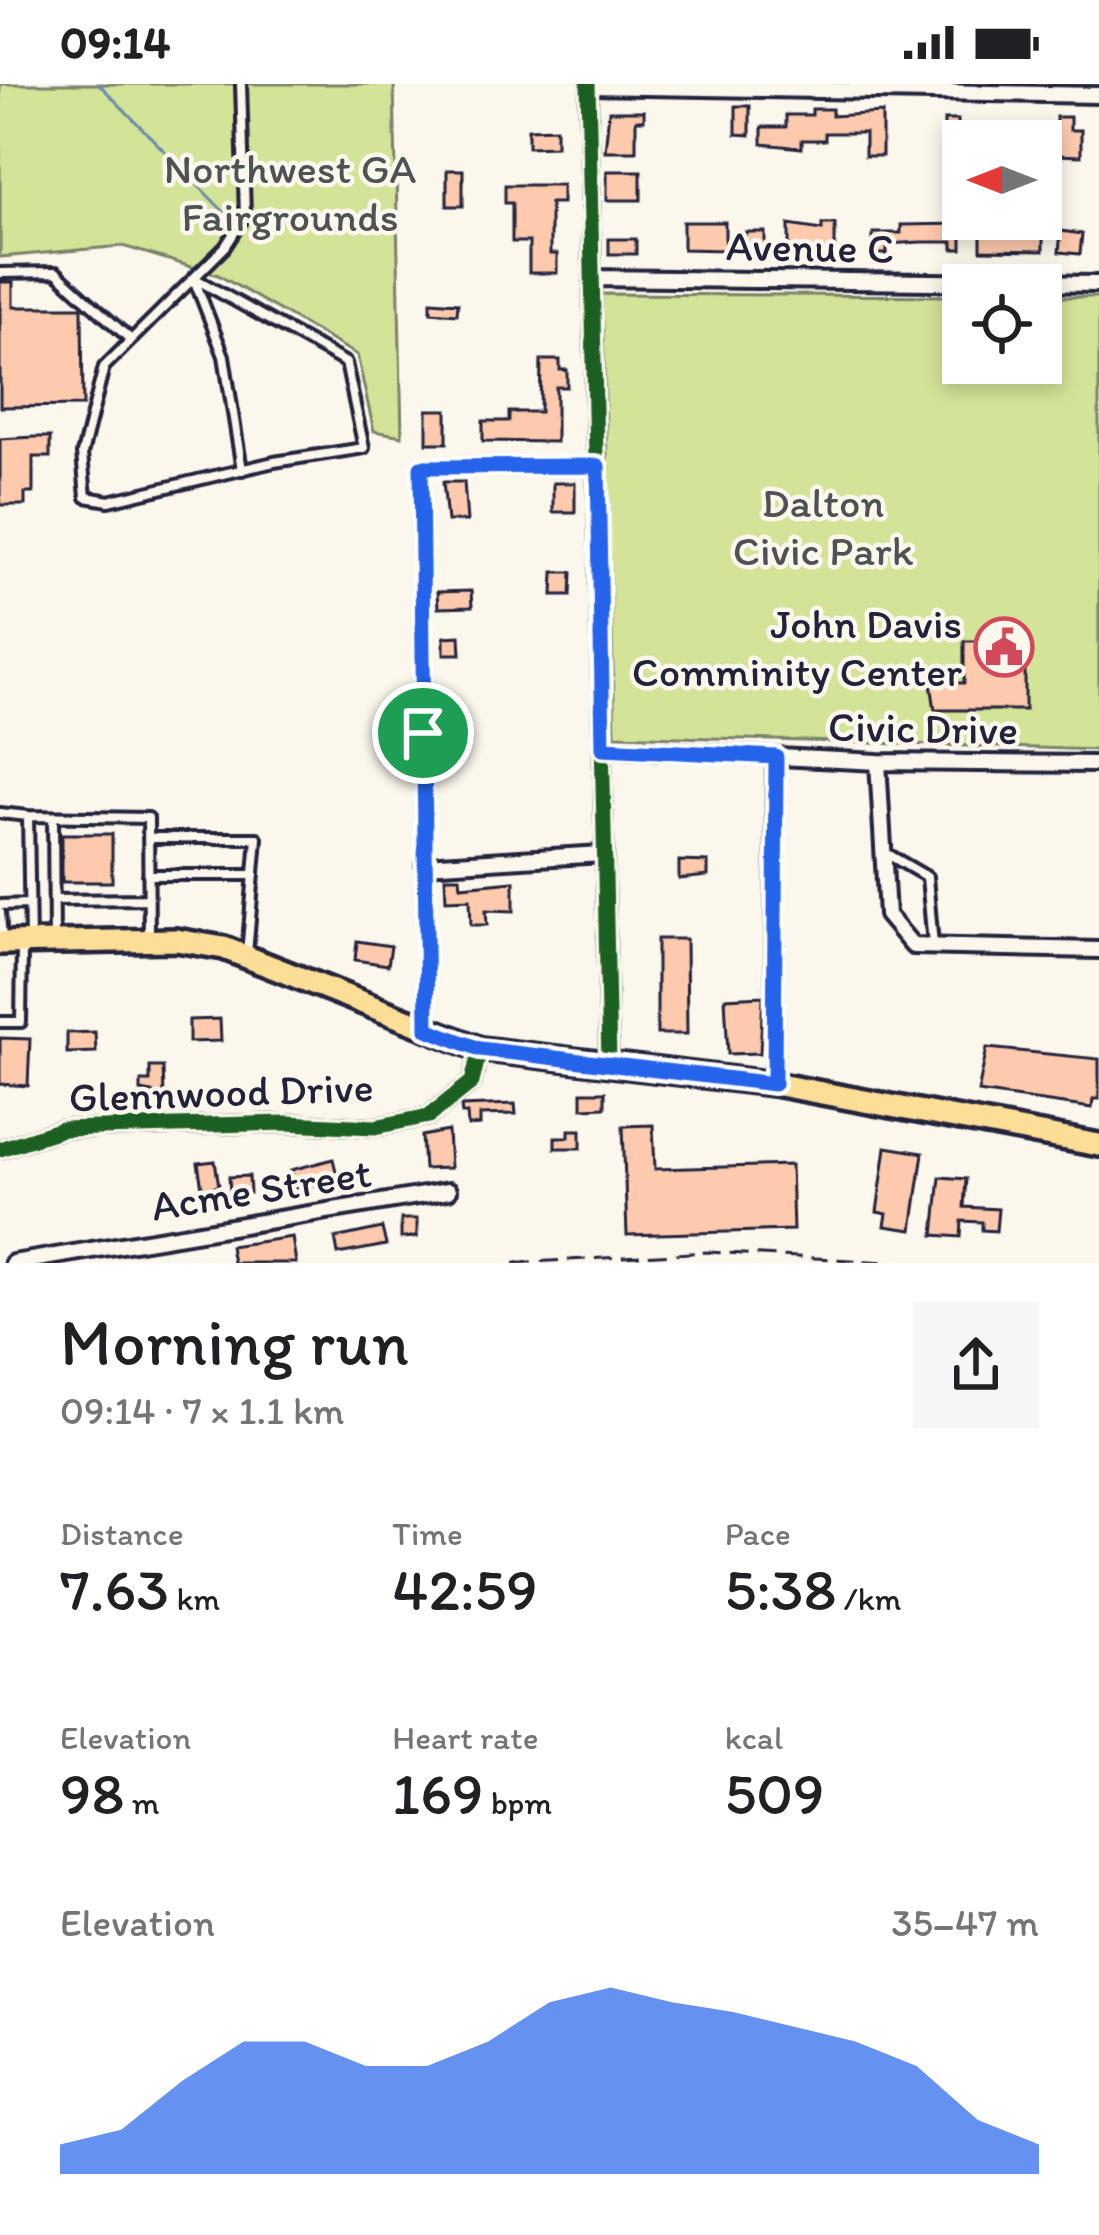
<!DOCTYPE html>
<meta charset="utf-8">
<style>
body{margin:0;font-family:Itim,sans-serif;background:#f6f6f6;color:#202124;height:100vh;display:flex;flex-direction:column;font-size:45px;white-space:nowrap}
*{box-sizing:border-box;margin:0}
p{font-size:39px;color:#757577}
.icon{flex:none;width:66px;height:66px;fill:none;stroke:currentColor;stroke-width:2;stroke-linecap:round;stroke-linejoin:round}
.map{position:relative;height:1179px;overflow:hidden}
.drawer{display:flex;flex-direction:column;background:#fff;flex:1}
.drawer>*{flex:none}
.needle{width:78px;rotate:270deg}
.tools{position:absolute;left:942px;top:36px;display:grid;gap:24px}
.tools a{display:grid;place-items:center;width:120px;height:120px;border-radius:0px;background:#fff;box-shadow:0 6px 18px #0003;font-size:60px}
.pin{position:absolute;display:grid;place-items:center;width:102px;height:102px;color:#fff;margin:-51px;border:6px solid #fff;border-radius:50%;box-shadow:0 3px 12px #0007}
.round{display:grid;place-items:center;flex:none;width:126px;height:126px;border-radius:0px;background:#f6f6f6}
.head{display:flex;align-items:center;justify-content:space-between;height:204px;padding:0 60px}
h1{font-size:66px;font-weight:600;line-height:90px}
.stats{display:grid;grid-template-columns:repeat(3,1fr);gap:18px;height:204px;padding:12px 60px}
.stats div{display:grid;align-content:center}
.stats b{font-size:60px;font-weight:600}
.stats small{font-size:33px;font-weight:400}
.stats p{font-size:33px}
.chart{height:336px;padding:24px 60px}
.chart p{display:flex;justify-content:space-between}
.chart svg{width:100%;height:216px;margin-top:12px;fill:#2563eb;opacity:.7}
.status{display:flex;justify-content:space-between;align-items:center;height:84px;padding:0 60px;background:#fff;direction:ltr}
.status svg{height:33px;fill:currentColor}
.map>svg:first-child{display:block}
.green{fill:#d3e397;stroke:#7a8269;stroke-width:3}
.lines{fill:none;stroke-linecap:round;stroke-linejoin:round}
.stream{stroke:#6a8aac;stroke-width:3}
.building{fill:#fdcaad;stroke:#22223b;stroke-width:3}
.service-casing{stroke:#22223b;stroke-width:16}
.minor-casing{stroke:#22223b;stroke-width:22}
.primary-casing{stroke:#22223b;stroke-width:30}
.service{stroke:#fbf7ec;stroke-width:8}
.minor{stroke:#fbf7ec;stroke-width:14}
.primary{stroke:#fcde96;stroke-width:21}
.rail{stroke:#22223b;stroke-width:3;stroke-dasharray:18 9;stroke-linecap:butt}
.cycleway-casing{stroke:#fbf7ec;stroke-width:22}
.cycleway{stroke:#1b5e20;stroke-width:15}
.route-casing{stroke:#fff;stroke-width:24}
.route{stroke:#2563eb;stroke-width:15}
.labels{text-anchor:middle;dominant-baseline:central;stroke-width:9;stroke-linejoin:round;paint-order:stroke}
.park-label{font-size:42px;fill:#4e5252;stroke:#fbf7ec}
.street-label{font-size:42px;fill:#22223b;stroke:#fbf7ec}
.poi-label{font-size:42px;fill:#22223b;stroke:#fbf7ec;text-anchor:end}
</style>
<div class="status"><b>09:14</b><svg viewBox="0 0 49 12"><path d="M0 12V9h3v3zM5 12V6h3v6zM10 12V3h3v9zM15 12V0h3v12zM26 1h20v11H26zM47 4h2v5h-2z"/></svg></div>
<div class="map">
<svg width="1099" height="1179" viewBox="0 0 1099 1179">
<rect width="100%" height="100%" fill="#fbf7ec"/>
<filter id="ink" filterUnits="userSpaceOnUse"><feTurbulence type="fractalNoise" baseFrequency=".00833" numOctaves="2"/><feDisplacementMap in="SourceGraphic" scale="24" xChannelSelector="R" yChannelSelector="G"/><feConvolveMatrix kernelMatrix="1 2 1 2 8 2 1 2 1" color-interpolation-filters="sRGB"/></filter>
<g filter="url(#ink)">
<path class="green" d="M0 0H394L402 352 374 347 357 271 218 191 123 162 0 173Z
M602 210 963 212V279H1041V213H1099V666L615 651Z"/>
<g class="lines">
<path class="stream" d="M99 0 225 129"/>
</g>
<path class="building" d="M736 22H750V51L736 50Z
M812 25H832V32L882 29V72H865V49H825V56H802V64L762 60V43H786V31H812Z
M609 27H644V36H636V67H605Z
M1056 33H1070V46H1081V72L1056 71Z
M944 36H958V61H944Z
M556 44V62L528 63V45Z
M447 86H463V122H447Z
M607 87H641V116H607Z
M505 101H562V119H550V170H557V189H529V158H512V119H505Z
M683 138H725V166L683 165Z
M822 140H835V167L789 166V141L822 146Z
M962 140V165H953V158H921L887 160V170H873V149H901V141Z
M981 140 1012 145V150H1043V167L981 166Z
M1061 147 1082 150 1080 170 1059 168Z
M745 148H765V166H745Z
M609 155H636V170H609Z
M0 198H13V223H82L83 322 0 323Z
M431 217 458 219 457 230 431 228Z
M541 276H560V286H567V303H556V358L483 357V337H509V328H540Z
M427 326H447V359H427Z
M35 353H50V373H33V409H25V421H0V355Z
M443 398H464L467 437H447Z
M553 399H575V428H553Z
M554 488H572L571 511H553Z
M471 507 472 523 438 524 437 508Z
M981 545H1025V626H935L931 599H964V557H981Z
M460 552 461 570H444V553Z
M62 750H112V798H62Z
M679 777 708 778V792L679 795Z
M445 793H460L461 802 514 797V827L486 826 487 841H471L470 815 446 816Z
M657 855H686L687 950H657Z
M357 857 391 862 388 881 355 876Z
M763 912 760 969 728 970 725 914Z
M220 935 221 957 189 958V936Z
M95 948 96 968 67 969V949Z
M0 954 30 955 28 1002 0 1000Z
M987 964 1099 975V1015H1093L1092 1024 978 1008Z
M150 983H163L164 1011 141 1007V997H150Z
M582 1008H605V1023L582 1024Z
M515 1020 516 1030 480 1031V1041L468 1042 467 1030H462L461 1022Z
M653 1041 655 1085 791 1081 793 1146 627 1151 623 1042Z
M569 1046H581V1064H555V1053H569Z
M448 1047 450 1084 424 1085 422 1052Z
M886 1063 923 1069 912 1146 885 1142 887 1130 877 1128Z
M333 1075 338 1095 296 1106 291 1086Z
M215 1077 219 1102 202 1104 198 1079Z
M249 1092 250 1109 230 1110 229 1093Z
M940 1093 966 1095 964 1123 998 1125 996 1147 982 1146V1138L962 1137 961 1153 934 1151Z
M401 1135H417V1153L401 1154Z
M382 1144 386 1161 338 1170 335 1154Z
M292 1153 296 1179H233L230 1162Z"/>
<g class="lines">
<defs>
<path id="service" d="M0 189 56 188 131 256
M194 194 346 279 364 364 274 378 109 417 86 413 82 370 104 283 225 163 245 132 241 0
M194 195 224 272 242 386
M0 729 28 732 30 858
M28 732 148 734 149 853
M53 735 54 857
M148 754H257L247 870
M884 768 927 793 933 861
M148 791H254
M54 816 148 815
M0 821 29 820
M0 829 2 857
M0 938H21L22 864"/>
<path id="minor" d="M588 0 609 979
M588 2 1099 11
M592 194 1099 200
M603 664 878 678 1099 680
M878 678 887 831 913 862 1099 866
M424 781 602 770
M427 945 421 383 598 382
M774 1000 775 673
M0 1065 62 1045 286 1039 375 1043 429 1032 472 998 480 965
M13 1179 448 1107"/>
<path id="primary" d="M0 859 176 856 224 864 480 965 774 1000 1099 1061"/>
</defs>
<use href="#service" class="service-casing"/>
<use href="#minor" class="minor-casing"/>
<use href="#primary" class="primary-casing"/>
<use href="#service" class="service"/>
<use href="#minor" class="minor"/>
<use href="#primary" class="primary"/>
<path class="rail" d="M514 1179 709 1168 906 1179"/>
<defs>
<path id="cycleway" d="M588 0 609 979
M427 945 421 383 598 382
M0 1065 62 1045 286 1039 375 1043 429 1032 472 998 480 965"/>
</defs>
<use href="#cycleway" class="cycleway-casing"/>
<use href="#cycleway" class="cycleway"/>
</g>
</g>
<g class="lines" filter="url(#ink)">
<defs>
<path id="route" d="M598 382 603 664 776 673 774 1000 480 965 427 945 421 383Z"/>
</defs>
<use href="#route" class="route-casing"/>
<use href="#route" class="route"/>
</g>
<defs>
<symbol id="civic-ring" viewBox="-11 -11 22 22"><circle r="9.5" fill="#fbf7ec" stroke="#d1495b" stroke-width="1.5"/><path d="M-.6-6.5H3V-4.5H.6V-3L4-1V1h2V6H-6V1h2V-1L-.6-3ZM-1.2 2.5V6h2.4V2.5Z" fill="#d1495b"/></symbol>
</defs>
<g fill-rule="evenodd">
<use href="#civic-ring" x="971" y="530" width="66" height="66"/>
</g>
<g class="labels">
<g class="park-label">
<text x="290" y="84">Northwest GA<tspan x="290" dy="48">Fairgrounds</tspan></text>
<text x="823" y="418">Dalton<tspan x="823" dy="48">Civic Park</tspan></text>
</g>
<g class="street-label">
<text transform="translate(810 163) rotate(1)">Avenue C</text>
<text transform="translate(923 644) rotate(1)">Civic Drive</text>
<text transform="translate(221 1008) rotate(-2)">Glennwood Drive</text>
<text transform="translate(261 1105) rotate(-9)">Acme Street</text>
</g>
<g class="poi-label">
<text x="962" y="539">John Davis<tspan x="962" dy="48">Comminity Center</tspan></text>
</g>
</g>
</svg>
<div class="tools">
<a><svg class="needle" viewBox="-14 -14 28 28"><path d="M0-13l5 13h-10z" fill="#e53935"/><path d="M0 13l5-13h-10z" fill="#757577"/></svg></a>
<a><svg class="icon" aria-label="locate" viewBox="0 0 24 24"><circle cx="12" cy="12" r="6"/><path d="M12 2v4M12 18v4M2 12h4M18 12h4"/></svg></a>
</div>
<div class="pin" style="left:423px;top:649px;background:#1e9e55"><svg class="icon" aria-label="arrive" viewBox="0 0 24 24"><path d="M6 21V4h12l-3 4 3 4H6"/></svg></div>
</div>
<section class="drawer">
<div class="head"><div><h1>Morning run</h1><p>09:14 · 7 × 1.1 km</p></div><a class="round"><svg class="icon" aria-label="share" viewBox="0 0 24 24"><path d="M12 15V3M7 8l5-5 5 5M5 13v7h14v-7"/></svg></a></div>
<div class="stats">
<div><p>Distance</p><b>7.63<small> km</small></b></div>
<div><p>Time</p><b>42:59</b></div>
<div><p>Pace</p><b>5:38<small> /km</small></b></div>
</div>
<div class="stats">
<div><p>Elevation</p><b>98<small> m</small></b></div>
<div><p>Heart rate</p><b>169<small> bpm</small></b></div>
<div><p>kcal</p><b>509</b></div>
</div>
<div class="chart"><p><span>Elevation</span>35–47 m</p>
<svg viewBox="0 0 160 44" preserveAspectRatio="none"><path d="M0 44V38L10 35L20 25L30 17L40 17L50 22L60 22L70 17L80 9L90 6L100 9L110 11L120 14L130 17L140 22L150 33L160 38V44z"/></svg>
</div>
</section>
